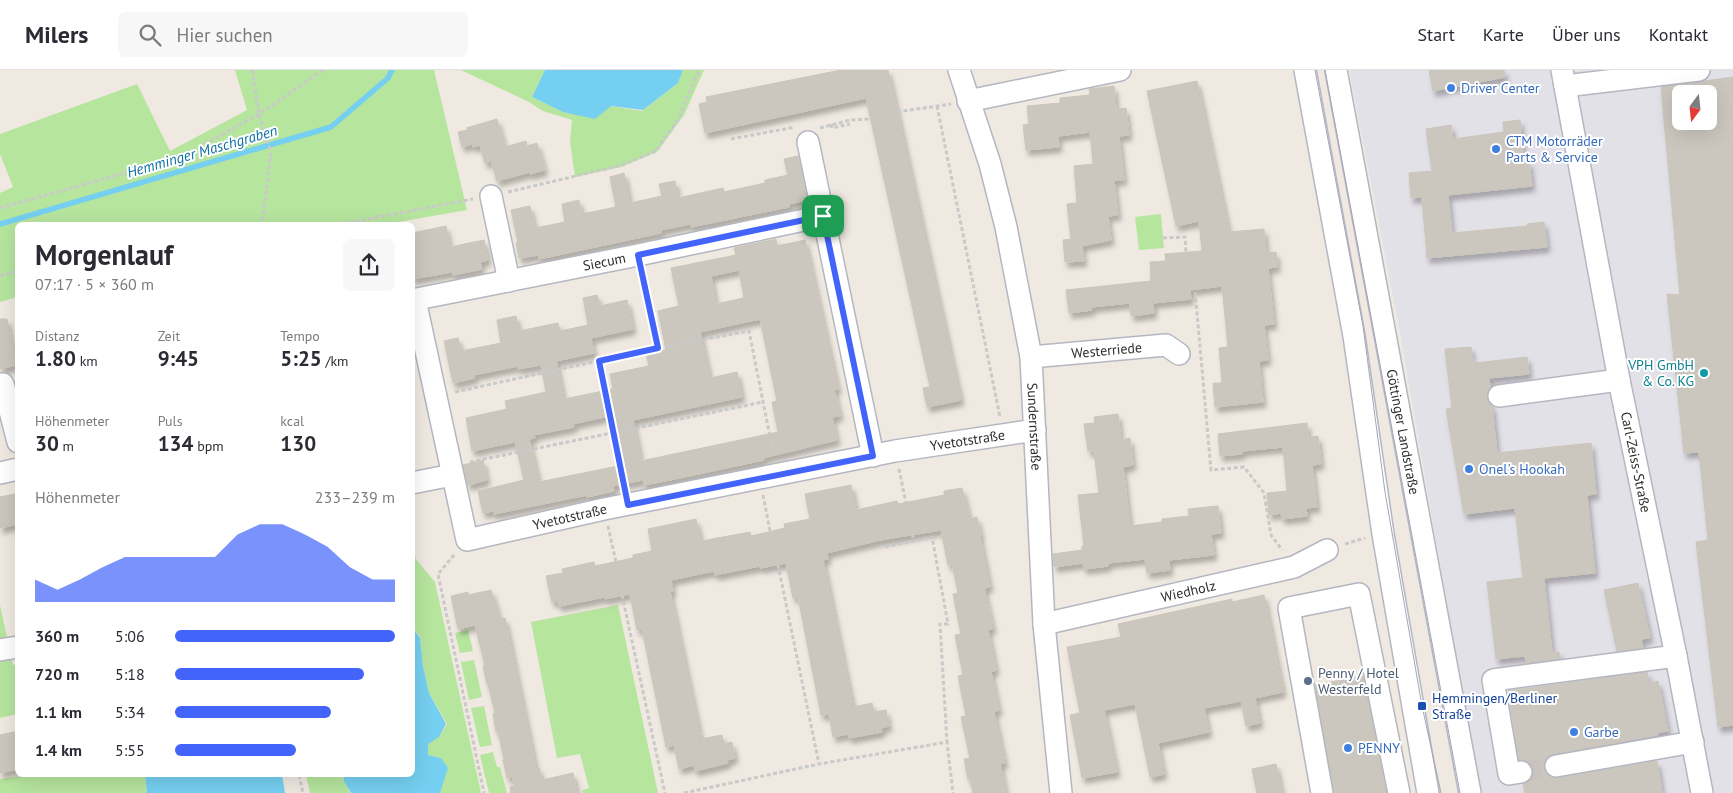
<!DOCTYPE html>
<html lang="de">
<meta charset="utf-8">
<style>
body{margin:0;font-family:"PT Sans",sans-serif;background:#f7f7f7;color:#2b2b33;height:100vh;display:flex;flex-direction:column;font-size:19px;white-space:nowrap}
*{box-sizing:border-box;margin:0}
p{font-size:16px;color:#7c7c81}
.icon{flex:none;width:28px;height:28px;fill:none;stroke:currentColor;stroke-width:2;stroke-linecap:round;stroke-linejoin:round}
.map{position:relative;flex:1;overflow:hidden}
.side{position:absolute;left:15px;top:152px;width:400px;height:555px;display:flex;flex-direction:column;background:#fff;border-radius:8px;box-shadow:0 5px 20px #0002}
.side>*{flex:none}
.needle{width:32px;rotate:195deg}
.fabs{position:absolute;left:1672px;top:15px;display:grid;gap:10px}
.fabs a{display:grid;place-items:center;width:45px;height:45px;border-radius:8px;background:#fff;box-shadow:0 5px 20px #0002;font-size:25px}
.pin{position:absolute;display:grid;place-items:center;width:42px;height:42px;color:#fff;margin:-21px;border-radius:10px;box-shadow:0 2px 8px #0006}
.round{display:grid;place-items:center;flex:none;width:52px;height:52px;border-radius:8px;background:#f7f7f7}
.head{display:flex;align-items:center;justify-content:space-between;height:85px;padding:0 20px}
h1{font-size:28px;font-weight:800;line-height:38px}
.stats{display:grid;grid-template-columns:repeat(3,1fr);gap:8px;height:85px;padding:5px 20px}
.stats div{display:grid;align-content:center}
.stats b{font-size:21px;font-weight:800}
.stats small{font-size:14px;font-weight:400}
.stats p{font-size:14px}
.chart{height:140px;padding:10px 20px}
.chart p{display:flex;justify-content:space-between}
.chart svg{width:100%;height:90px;margin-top:5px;fill:#4264fb;opacity:.7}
ul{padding:0 20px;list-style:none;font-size:16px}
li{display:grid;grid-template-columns:80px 60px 1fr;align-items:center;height:38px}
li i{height:12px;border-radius:6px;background:#4264fb}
header{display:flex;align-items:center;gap:30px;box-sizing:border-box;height:70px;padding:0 25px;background:#fff;border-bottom:1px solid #e1e1e2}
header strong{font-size:24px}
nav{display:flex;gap:28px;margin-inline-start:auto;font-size:18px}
.search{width:350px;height:45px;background:#f7f7f7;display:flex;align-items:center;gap:12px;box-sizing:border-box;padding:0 18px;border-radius:8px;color:#7c7c81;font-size:19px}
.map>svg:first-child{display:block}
.industrial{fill:#e3e1e8;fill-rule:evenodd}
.green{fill:#b6e59e}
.water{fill:#75cff0}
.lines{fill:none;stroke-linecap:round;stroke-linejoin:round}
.stream{stroke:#75cff0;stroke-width:5.5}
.building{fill:#cbc7bf;stroke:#cbc5ba;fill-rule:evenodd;filter:url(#shadow)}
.minor-tunnel{stroke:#c8c4bd;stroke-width:21;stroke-dasharray:21 11;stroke-linecap:butt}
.minor-casing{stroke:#b4b7c1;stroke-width:24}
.path{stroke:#c9c9c9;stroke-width:3;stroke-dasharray:4 2.5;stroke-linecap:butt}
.minor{stroke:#fff;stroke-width:21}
.tram{stroke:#a3a6b8;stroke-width:1}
.route-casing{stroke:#fff;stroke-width:10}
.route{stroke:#4264fb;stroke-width:6}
.shop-dot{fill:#3f7fe0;stroke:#fff;stroke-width:2}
.culture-dot{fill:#0f9aa8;stroke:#fff;stroke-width:2}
.service-dot{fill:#5c6f8a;stroke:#fff;stroke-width:2}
.transit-dot{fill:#1a4fb4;stroke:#fff;stroke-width:2}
.labels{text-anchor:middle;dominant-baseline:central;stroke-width:4;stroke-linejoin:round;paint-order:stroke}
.shop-label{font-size:14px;fill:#366cbe;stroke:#fff;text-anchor:start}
.street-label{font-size:14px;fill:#2e2e2e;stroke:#fff}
.culture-label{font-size:14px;fill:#0d838f;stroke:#fff;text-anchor:end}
.service-label{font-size:14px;fill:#4e5e75;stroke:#fff;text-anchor:start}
.transit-label{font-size:14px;fill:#164399;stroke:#fff;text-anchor:start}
.water-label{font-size:15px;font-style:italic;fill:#0d6fa3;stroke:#fff}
</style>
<header>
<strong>Milers</strong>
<div class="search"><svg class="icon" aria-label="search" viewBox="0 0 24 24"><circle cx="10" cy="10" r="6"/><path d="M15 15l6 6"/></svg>Hier suchen</div>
<nav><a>Start</a><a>Karte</a><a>Über uns</a><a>Kontakt</a></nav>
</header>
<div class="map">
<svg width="1733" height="723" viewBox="0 0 1733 723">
<defs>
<filter id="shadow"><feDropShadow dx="3" dy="5.5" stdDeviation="2.5" flood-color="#0004"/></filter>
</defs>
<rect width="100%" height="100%" fill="#efe9e1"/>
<path class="industrial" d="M1349 0H1733V723H1482L1459 604 1400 262ZM1681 24H1709V51H1681Z"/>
<path class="green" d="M235 0H434L467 140 381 155H18L17 227 0 232V123L13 117 0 84V64L137 14 170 81 247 40Z
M461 0H545L532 27 563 42 573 43 611 36 642 41 678 13 683 0H704L684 45 657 82 621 97 575 107 570 72 572 50 543 41 529 32Z
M1161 144 1164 178 1139 180 1135 147Z
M412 475 416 489 435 512 481 723H439L441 688 428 685V673L439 667 447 654 429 623 423 595 420 567 413 557Z
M0 535 13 595 18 594 17 644 0 648Z
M618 535 658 723H583L582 720 589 718 580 684 557 688 531 552Z
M468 560 473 581 460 583 455 563Z
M474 590 482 627 469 630 461 592Z
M484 636 492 675 480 677 471 638Z
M493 682 497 697H500L507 723H489L480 685Z
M31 705H145L147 723H0V709Z
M306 705H342L344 712 350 723H310Z"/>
<path class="water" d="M545 0H683L678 13 643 40 611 36 595 49 563 42 532 27Z
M413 558 420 568 423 596 429 623 446 654 439 667 428 674V685L441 688 448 698 440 723H351L344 712 343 705H412Z
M145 705H282L285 723H147Z"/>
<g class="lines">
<path class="stream" d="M0 154 331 57 388 8 392 0"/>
</g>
<path class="building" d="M841 0H888L961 330 927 337 923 318 930 317 866 28 705 63 699 34 707 32 706 27Z
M1429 0H1504L1505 7 1433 21Z
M1733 7V655L1718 657 1696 472 1708 470 1699 382 1684 383 1667 224 1680 225 1661 17ZM1681 24H1709V51H1681Z
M1197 11 1229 162 1264 159 1266 183 1276 182 1277 197 1268 198 1274 254 1264 255 1268 290 1259 291 1263 332 1215 337 1213 313H1222L1219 278 1228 277 1222 216 1190 220 1191 229 1153 233 1154 243 1131 246 1130 233 1091 237 1092 240 1069 243 1066 220 1151 211 1150 192 1166 191 1165 184 1202 181 1199 151 1176 156 1147 21Z
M1114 16 1116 39 1126 38 1129 65 1119 66 1124 110H1114L1118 145 1108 146 1111 170 1082 176 1084 191 1065 192 1063 170 1071 169 1067 134 1077 133 1074 96 1093 94 1090 62 1058 66 1059 77 1026 80 1023 55 1029 54 1027 36 1060 33V28L1090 25 1089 19Z
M497 49 505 77 526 71 527 76 537 73 545 100 530 104V102L497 111 491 91 485 93 480 75 473 77 472 74 462 77 458 62 468 60 466 58Z
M1520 50 1524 92 1529 91 1532 116 1448 125 1452 163 1527 156V154L1544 152 1547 177 1427 188 1422 127 1411 128 1409 103 1432 101 1426 59 1451 55 1453 69 1504 62 1503 52Z
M798 86 807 130 789 134V137L691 157 690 154 661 160V163L539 189V185L519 188 516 173 518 172 511 140 530 136 535 158 565 152 562 134 579 130 582 144 616 137 610 107 624 103 630 133 662 126 659 114 675 111 678 128 723 118 724 122 765 113V110L788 105 784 89Z
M446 156 450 177 484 170 488 190 480 192 482 199 453 205 452 202 412 209V163Z
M776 169 777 176 805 170 838 319H834L840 346 832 347 837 370 763 388 764 390 670 410 644 415 643 410 613 416 614 421 587 427V425L494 444 493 441 483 443 478 421 524 410 515 372 472 381 466 348 507 339 505 331 546 322 541 295 518 299V296L474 305 475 308 453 313 444 271 458 268 461 281 501 273 497 250 516 246 519 261 558 253 560 261 588 255 583 228 597 225 600 236 627 230 633 259 591 268 594 283 556 291 564 329 613 319 610 304 649 296 646 284 666 280 658 241 679 236 671 198 736 185 734 178ZM739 200 744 228 716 234 711 206ZM760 249 777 331 772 332 778 362 641 391 633 350 742 327 737 302 710 308 700 262ZM613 345 623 395 539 412 529 369 535 368 534 365 574 357 573 354Z
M0 249H7L16 295 0 299Z
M1471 277 1472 290H1475V293L1527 287 1529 304 1489 308 1490 317 1487 322V327L1489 333 1492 336 1497 383 1591 373 1596 424 1587 425 1595 503 1544 508 1552 582H1559L1560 589 1526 593 1525 586 1496 589 1487 512 1523 508 1515 438 1464 444 1446 339 1452 338 1445 279Z
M1118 344 1121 370 1130 368 1133 395 1123 397 1130 456 1162 452V449L1189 446 1188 439 1218 436 1221 463 1211 464 1214 485 1169 490 1170 500 1147 503 1145 489 1108 493V496L1084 499 1083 493 1054 497 1053 484 1082 480V476H1084L1078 425 1099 423 1094 381H1088L1084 354 1095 353 1094 347Z
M1307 353 1308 367 1318 366 1321 394 1312 395 1317 437 1306 438 1307 446 1282 449 1281 443 1269 445 1267 423 1287 421 1283 377 1242 381V384L1220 386 1218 364Z
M483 390 487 410 468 415 463 395Z
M851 415 856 440 897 431 898 434 944 425V421L962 418 970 449 977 447 981 466 980 467 990 517 984 518 993 558 988 560 996 600 991 602 999 640 994 642 1005 693 1000 694 1006 723H973L970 709H968L964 689 970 688 961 647 966 646 958 606 963 605 955 565 961 564 953 524 958 523 952 494 948 495 941 460 880 470 827 483 828 489 823 490 853 637 872 633 874 642 886 640 889 656 881 658 882 662 849 668 848 664 833 667 829 644 821 645 798 527 793 528 786 493 760 498V496L715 505 714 501 671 510 673 521 670 522 701 669 722 665 724 674 732 672 735 688 727 690 728 693 695 701 694 695 679 699 674 675 666 677 642 559 637 560 630 524 605 529V527L559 536 558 531 552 532 546 506 563 503 562 499 594 492 595 496 633 488V485L652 481 648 459 696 449 701 471 750 462 751 466 785 458 784 454 810 449 805 424Z
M15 424 18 433V454L0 458V427Z
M1638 513 1650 568 1641 569 1643 578 1617 581 1604 520Z
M491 520 500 549 505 548 536 699 539 698 542 710 573 703 577 723H511L510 717 515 716 512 706 507 708 503 690 504 689 498 661 496 662 493 644 495 643 488 614H487L483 596H485L475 555 458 559 451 526 468 522V525Z
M1264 525 1283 622 1255 628 1260 653 1246 656 1241 631 1204 638 1209 662 1158 673 1164 704 1150 707 1135 634 1104 640 1117 702 1082 708 1070 645 1080 643 1067 577 1121 567 1118 554 1232 529V532Z
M1647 602 1649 613 1658 611 1668 661 1657 663 1658 665 1554 684 1548 687 1544 692V698L1547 704 1552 708H1558L1657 691 1662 723H1525L1523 714 1529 711 1532 707 1533 700 1530 694 1525 690H1519L1508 621Z
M1363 606 1386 723H1334L1315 615Z
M18 661V699L0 703V665Z
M1276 694 1282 723H1257L1252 699Z"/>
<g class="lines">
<path class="minor-tunnel" d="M1521 702 1556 696"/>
<defs>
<g id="minor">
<path id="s1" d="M959 0 990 94 1006 157 1031 287 1044 554 1061 723"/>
<path d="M1305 0 1354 266 1383 464 1428 723"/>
<path id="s2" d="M1336 0 1470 723"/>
<path id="s3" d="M1562 0 1619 310 1676 586 1702 723"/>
<path d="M1565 16 1699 0"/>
<path d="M968 31 1120 0"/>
<path d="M808 72 873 386"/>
<path d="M491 126 509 211"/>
<path id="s4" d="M412 230 638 185 823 146"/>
<path id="s5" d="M415 230 467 470 604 439 895 381 1035 360"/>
<path id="s6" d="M1031 287 1166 275 1179 284"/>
<path d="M0 314H3L18 372"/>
<path d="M1499 326 1619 310"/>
<path d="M0 403 18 399"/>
<path d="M412 413 452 405"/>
<path id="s7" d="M1044 554 1294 497 1327 480"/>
<path d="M0 580 18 577"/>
<path d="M1556 696 1693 672"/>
<path d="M1521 702 1509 704 1493 610 1676 586"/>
<path d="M1322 723 1289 538 1359 524 1399 723"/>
</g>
</defs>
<use href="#minor" class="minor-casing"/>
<path class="path" d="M252 0 259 44 271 82 264 140 261 155
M937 36 1000 347
M897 42 951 34
M831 54 832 58 850 54
M820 58 850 50 870 49
M731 69 795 57
M508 122 622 95 656 81 677 51 699 0
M0 138 182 87 259 44 323 0
M336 155 473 129
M1163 168 1185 167 1186 182
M642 203 658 278
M0 206 18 201
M1194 209 1211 400 1244 397 1264 423 1271 465 1282 480
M599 291 624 416
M455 322 658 278 749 261 774 387
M470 392 763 332
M899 399 906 433
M763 425 770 461
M608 456 616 492
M912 464 914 470
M1345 474 1365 468
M885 477 932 467 948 554H940L947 672
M454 485 438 504 484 723
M778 495 819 694
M622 525 665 723
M299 705 303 723
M684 723 819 694 947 672 953 723"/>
<use href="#minor" class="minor"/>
<path class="tram" d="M1315 0 1363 256 1385 422 1422 636 1441 723
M1325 0 1460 723"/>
</g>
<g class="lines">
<defs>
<path id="route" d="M823 146 873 386 628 435 599 291 658 278 638 185Z"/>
</defs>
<use href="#route" class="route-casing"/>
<use href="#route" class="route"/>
</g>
<g class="shop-dot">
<circle cx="1451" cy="18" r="5"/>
<circle cx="1496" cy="79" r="5"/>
<circle cx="1469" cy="399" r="5"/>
<circle cx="1574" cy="662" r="5"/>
<circle cx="1348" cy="678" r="5"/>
</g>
<circle class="culture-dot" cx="1704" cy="303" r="5"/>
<circle class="service-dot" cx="1308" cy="611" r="5"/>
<rect class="transit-dot" x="1417" y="631" width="10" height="10" rx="2.5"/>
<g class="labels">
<g class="shop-label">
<text x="1461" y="18">Driver Center</text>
<text x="1506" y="71">CTM Motorräder<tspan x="1506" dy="16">Parts &amp; Service</tspan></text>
<text x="1479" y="399">Onel's Hookah</text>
<text x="1584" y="662">Garbe</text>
<text x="1358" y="678">PENNY</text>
</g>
<g class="street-label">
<text stroke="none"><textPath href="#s4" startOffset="196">Siecum</textPath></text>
<text stroke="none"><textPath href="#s6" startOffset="76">Westerriede</textPath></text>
<text stroke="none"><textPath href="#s1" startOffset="366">Sundernstraße</textPath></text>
<text stroke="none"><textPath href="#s2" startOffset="368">Göttinger Landstraße</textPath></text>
<text stroke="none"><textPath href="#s5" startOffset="756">Yvetotstraße</textPath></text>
<text stroke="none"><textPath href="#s3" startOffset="399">Carl-Zeiss-Straße</textPath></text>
<text stroke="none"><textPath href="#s5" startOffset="351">Yvetotstraße</textPath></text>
<text stroke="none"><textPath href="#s7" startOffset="148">Wiedholz</textPath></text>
</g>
<g class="culture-label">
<text x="1694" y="295">VPH GmbH<tspan x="1694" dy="16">&amp; Co. KG</tspan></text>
</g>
<g class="service-label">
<text x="1318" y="603">Penny / Hotel<tspan x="1318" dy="16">Westerfeld</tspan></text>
</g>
<g class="transit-label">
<text x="1432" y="628">Hemmingen/Berliner<tspan x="1432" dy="16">Straße</tspan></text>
</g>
<g class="water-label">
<text transform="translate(202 81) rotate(-16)">Hemminger Maschgraben</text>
</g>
</g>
</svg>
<div class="fabs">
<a><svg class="needle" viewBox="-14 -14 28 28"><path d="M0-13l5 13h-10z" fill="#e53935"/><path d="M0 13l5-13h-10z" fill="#7c7c81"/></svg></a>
</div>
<div class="pin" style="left:823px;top:146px;background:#1e9e55"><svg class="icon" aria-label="arrive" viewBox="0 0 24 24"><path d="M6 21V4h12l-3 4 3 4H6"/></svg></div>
<section class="side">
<div class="head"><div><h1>Morgenlauf</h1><p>07:17 · 5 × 360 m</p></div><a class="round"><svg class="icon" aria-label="share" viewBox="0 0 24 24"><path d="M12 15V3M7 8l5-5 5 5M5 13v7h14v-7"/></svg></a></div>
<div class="stats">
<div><p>Distanz</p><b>1.80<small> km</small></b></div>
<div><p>Zeit</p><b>9:45</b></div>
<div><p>Tempo</p><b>5:25<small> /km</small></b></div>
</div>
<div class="stats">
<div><p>Höhenmeter</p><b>30<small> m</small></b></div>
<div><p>Puls</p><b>134<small> bpm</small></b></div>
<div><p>kcal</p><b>130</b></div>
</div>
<div class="chart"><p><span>Höhenmeter</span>233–239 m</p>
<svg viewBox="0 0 160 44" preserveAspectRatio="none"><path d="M0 44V33L10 38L20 33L30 27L40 22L50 22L60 22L70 22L80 22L90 11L100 6L110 6L120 11L130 17L140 27L150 33L160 33V44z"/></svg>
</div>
<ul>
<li><b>360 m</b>5:06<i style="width:100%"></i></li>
<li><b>720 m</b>5:18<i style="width:86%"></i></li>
<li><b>1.1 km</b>5:34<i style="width:71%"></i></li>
<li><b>1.4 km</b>5:55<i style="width:55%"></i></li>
</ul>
</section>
</div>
